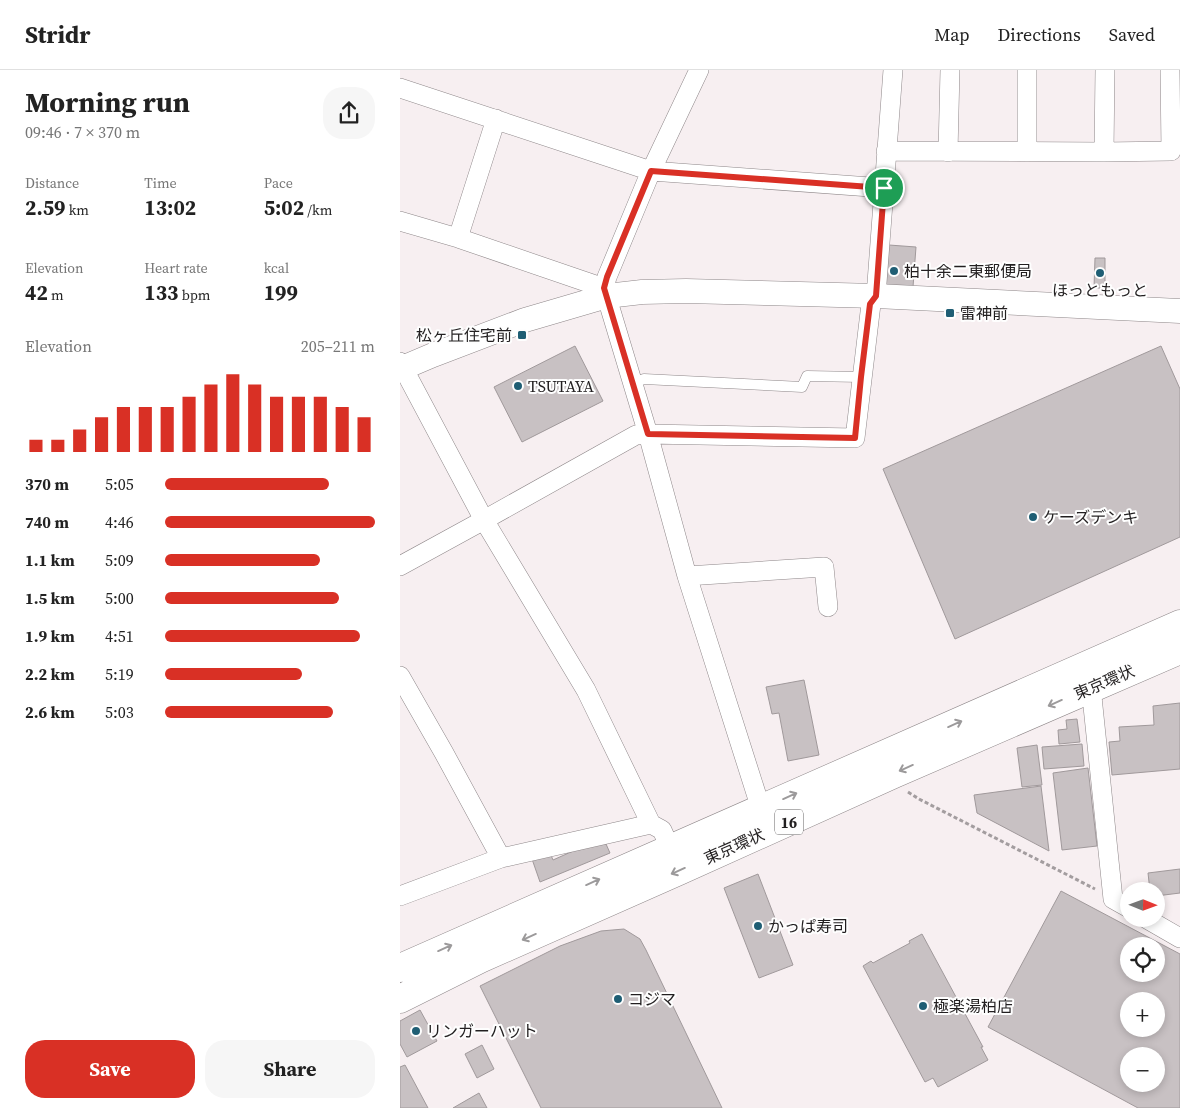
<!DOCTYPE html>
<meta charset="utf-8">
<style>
body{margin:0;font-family:"Source Serif 4","Noto Sans JP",serif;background:#f6f6f6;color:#222;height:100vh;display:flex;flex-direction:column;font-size:19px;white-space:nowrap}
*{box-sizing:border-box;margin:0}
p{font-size:16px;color:#767676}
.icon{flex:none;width:28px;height:28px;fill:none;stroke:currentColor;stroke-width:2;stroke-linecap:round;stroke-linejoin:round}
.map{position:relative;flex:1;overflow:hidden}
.sheet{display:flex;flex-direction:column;background:#fff;width:400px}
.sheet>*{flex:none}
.needle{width:32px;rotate:91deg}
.fabs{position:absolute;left:720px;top:812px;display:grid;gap:10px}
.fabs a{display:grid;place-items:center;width:45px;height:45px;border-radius:50%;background:#fff;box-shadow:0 2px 8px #0003;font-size:25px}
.pin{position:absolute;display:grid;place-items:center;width:42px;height:42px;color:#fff;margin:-21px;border:2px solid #fff;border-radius:50%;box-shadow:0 1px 5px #0007}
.round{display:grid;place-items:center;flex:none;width:52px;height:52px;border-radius:20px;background:#f6f6f6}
.headline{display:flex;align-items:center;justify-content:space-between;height:85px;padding:0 25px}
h1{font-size:28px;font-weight:700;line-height:38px}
.metrics{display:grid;grid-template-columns:repeat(3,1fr);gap:8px;height:85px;padding:5px 25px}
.metrics div{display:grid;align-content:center}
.metrics b{font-size:21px;font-weight:700}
.metrics small{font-size:14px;font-weight:400}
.metrics p{font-size:14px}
.chart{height:140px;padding:10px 25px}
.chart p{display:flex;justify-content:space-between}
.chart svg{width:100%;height:90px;margin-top:5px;stroke:#d93025;stroke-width:6}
.primary-button{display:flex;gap:10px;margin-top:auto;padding:10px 25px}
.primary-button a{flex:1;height:58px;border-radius:20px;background:#d93025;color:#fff;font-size:20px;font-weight:700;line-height:58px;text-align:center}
.primary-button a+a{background:#f6f6f6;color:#222}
ul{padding:0 25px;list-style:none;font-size:16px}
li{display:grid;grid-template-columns:80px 60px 1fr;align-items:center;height:38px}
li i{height:12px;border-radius:6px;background:#d93025}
header{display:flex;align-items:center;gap:30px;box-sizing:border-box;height:70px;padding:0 25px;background:#fff;border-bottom:1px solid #e0e0e0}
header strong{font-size:24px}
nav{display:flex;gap:28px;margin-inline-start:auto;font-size:18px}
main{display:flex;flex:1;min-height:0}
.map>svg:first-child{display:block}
.building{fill:#c8c1c3;stroke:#a0999b;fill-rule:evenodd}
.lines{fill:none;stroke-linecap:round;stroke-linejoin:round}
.service-casing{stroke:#8e8789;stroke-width:11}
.minor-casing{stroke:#8e8789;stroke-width:20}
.tertiary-casing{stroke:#8e8789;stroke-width:25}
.trunk-casing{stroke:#8e8789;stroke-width:29}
.path{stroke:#a39d9f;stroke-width:3;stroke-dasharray:4 2.5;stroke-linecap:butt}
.service{stroke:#fff;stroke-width:10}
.minor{stroke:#fff;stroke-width:19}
.tertiary{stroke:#fff;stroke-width:24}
.trunk{stroke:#fff;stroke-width:28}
.oneway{stroke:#9c9a9b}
.route-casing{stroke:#fff;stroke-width:10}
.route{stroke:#d93025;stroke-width:6}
.poi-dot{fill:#1f5e74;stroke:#fefefe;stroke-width:2}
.labels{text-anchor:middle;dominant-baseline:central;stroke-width:4;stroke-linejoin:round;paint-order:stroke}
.shield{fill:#fefefe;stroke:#646263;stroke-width:1}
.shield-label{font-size:15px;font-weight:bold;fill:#221f20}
.poi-label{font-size:16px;fill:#221f20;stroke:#fefefe;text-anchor:start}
.street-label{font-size:16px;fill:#221f20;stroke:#fefefe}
</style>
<header>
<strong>Stridr</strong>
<nav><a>Map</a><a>Directions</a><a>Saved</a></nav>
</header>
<main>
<section class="sheet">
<div class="headline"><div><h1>Morning run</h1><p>09:46 · 7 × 370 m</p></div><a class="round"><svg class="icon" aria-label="share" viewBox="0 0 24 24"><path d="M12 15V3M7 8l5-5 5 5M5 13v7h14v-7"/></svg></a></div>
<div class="metrics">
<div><p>Distance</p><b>2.59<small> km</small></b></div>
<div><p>Time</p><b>13:02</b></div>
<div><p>Pace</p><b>5:02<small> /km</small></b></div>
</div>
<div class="metrics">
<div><p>Elevation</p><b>42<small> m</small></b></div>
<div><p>Heart rate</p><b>133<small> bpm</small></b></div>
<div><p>kcal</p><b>199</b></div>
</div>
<div class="chart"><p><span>Elevation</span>205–211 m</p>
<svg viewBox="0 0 160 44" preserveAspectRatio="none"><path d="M5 44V38M15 44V38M25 44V33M35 44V27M45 44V22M55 44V22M65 44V22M75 44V17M85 44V11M95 44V6M105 44V11M115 44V17M125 44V17M135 44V17M145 44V22M155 44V27"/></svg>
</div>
<ul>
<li><b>370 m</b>5:05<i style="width:78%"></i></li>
<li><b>740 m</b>4:46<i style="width:100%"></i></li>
<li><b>1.1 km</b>5:09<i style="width:74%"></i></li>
<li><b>1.5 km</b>5:00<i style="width:83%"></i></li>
<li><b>1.9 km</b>4:51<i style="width:93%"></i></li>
<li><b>2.2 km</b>5:19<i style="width:65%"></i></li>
<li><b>2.6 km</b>5:03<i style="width:80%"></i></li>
</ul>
<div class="primary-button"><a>Save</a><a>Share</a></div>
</section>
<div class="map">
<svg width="780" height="1038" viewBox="0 0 780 1038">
<rect width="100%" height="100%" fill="#f7eff1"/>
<path class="building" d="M489 175 516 177 513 217 486 215Z
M695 188H705V218H694Z
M175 276 203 331 122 372 94 317Z
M761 276 780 319V467L555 569 483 399Z
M404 610 419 685 388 691 379 643 372 644 366 617Z
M780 633V699L712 705 709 672 720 671 719 657 754 655 753 636Z
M677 649 680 672 659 674 658 660 667 659 666 650Z
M682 674 684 696 644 699 642 677Z
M637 675 642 715 622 717 617 678Z
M688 698 697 776 662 780 653 703Z
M641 716 649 781 577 743 574 725Z
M206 774 210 783 140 812 132 789 150 783 153 790 182 777Z
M780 799V823L756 826V821H750L748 803Z
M358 804 393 895 359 908 324 818Z
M661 821 780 884V1038H738L588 957ZM729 876H756V904H729ZM729 931H756V959H729ZM729 986H756V1014H729Z
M224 859 240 869 246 880 322 1038H141L80 916 160 876 201 861Z
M522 864 583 977H581L588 990 538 1017 533 1008 525 1012 463 896 471 891 473 893 510 873 509 871Z
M20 940 37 971 7 987 0 974V951Z
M82 975 94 999 77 1008 65 984Z
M5 995 28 1038H0V997Z
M79 1023 87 1038H53Z"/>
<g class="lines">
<defs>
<path id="service" d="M233 313 244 309 402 317 407 306 461 307"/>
<path id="minor" d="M0 18 251 101 484 118
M486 81 704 82 705 0
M548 82 550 0
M627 82V0
M704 82 771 81 770 0
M0 151 58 168 204 218 248 364 287 506 361 739
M58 168 96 49
M204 218 207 207 251 101 299 0
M0 292 84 450 236 365 248 364 455 368 471 234 476 226 493 0
M0 496 84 450 186 620 251 754 262 760 270 778
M287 506 424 497 428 537
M0 606 44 683 101 788
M691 617 713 829 729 838
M0 826 101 788 251 754
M747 849 780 868"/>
<path id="tertiary" d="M0 299 33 285 125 250 207 226 242 222 286 221 476 226 780 241"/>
<path id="trunk" d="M0 898 780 554
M0 929 80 889 279 801 494 704 780 580"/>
</defs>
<use href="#service" class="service-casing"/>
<use href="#minor" class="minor-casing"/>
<use href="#tertiary" class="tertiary-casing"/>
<use href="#trunk" class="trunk-casing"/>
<path class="path" d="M508 722 519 729 695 819"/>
<use href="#service" class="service"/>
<use href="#minor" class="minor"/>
<use href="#tertiary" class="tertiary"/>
<use href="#trunk" class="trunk"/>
</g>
<defs><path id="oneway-shaft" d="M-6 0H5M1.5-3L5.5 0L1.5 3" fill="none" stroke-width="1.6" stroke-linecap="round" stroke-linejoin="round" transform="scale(1.25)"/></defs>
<g class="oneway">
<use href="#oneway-shaft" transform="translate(655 633) rotate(156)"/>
<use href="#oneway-shaft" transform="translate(555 654) rotate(-24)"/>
<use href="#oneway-shaft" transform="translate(506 698) rotate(156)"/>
<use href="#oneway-shaft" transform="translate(390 726) rotate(-24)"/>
<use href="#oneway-shaft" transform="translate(278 801) rotate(156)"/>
<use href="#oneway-shaft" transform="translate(193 812) rotate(-24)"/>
<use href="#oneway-shaft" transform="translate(129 867) rotate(156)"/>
<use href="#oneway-shaft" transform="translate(45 878) rotate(-24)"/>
</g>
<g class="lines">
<defs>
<path id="route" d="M251 101 484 118 476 226 470 234 461 307 455 368 248 364 204 218 207 207Z"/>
</defs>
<use href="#route" class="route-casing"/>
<use href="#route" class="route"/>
</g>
<g class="poi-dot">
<circle cx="494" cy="201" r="5"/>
<circle cx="700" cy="203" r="5"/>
<rect x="545" y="238" width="10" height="10" rx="2.5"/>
<rect x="117" y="260" width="10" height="10" rx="2.5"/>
<circle cx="118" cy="316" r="5"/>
<circle cx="633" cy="447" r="5"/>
<circle cx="358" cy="856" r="5"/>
<circle cx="218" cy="929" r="5"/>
<circle cx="523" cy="936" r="5"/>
<circle cx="16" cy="961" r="5"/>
</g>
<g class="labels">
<rect class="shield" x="375" y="739.5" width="28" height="25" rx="4"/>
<g class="shield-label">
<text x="389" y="752">16</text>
</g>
<g class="poi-label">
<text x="504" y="201">柏十余二東郵便局</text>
<text x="700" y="220" text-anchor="middle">ほっともっと</text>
<text x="560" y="243">雷神前</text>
<text x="112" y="265" text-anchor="end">松ヶ丘住宅前</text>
<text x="128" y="316">TSUTAYA</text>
<text x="643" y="447">ケーズデンキ</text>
<text x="368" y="856">かっぱ寿司</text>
<text x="228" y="929">コジマ</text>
<text x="533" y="936">極楽湯柏店</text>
<text x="26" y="961">リンガーハット</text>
</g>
<g class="street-label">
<text transform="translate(704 612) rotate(-23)">東京環状</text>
<text transform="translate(334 776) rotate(-24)">東京環状</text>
</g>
</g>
</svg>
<div class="fabs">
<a><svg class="needle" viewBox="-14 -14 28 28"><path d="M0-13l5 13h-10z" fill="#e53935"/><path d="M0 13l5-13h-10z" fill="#767676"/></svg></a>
<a><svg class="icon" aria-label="locate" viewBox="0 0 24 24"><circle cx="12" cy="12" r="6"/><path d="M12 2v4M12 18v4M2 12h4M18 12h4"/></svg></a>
<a>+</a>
<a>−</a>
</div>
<div class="pin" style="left:484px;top:118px;background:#1e9e55"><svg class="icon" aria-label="arrive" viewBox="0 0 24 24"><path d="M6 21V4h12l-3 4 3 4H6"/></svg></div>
</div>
</main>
